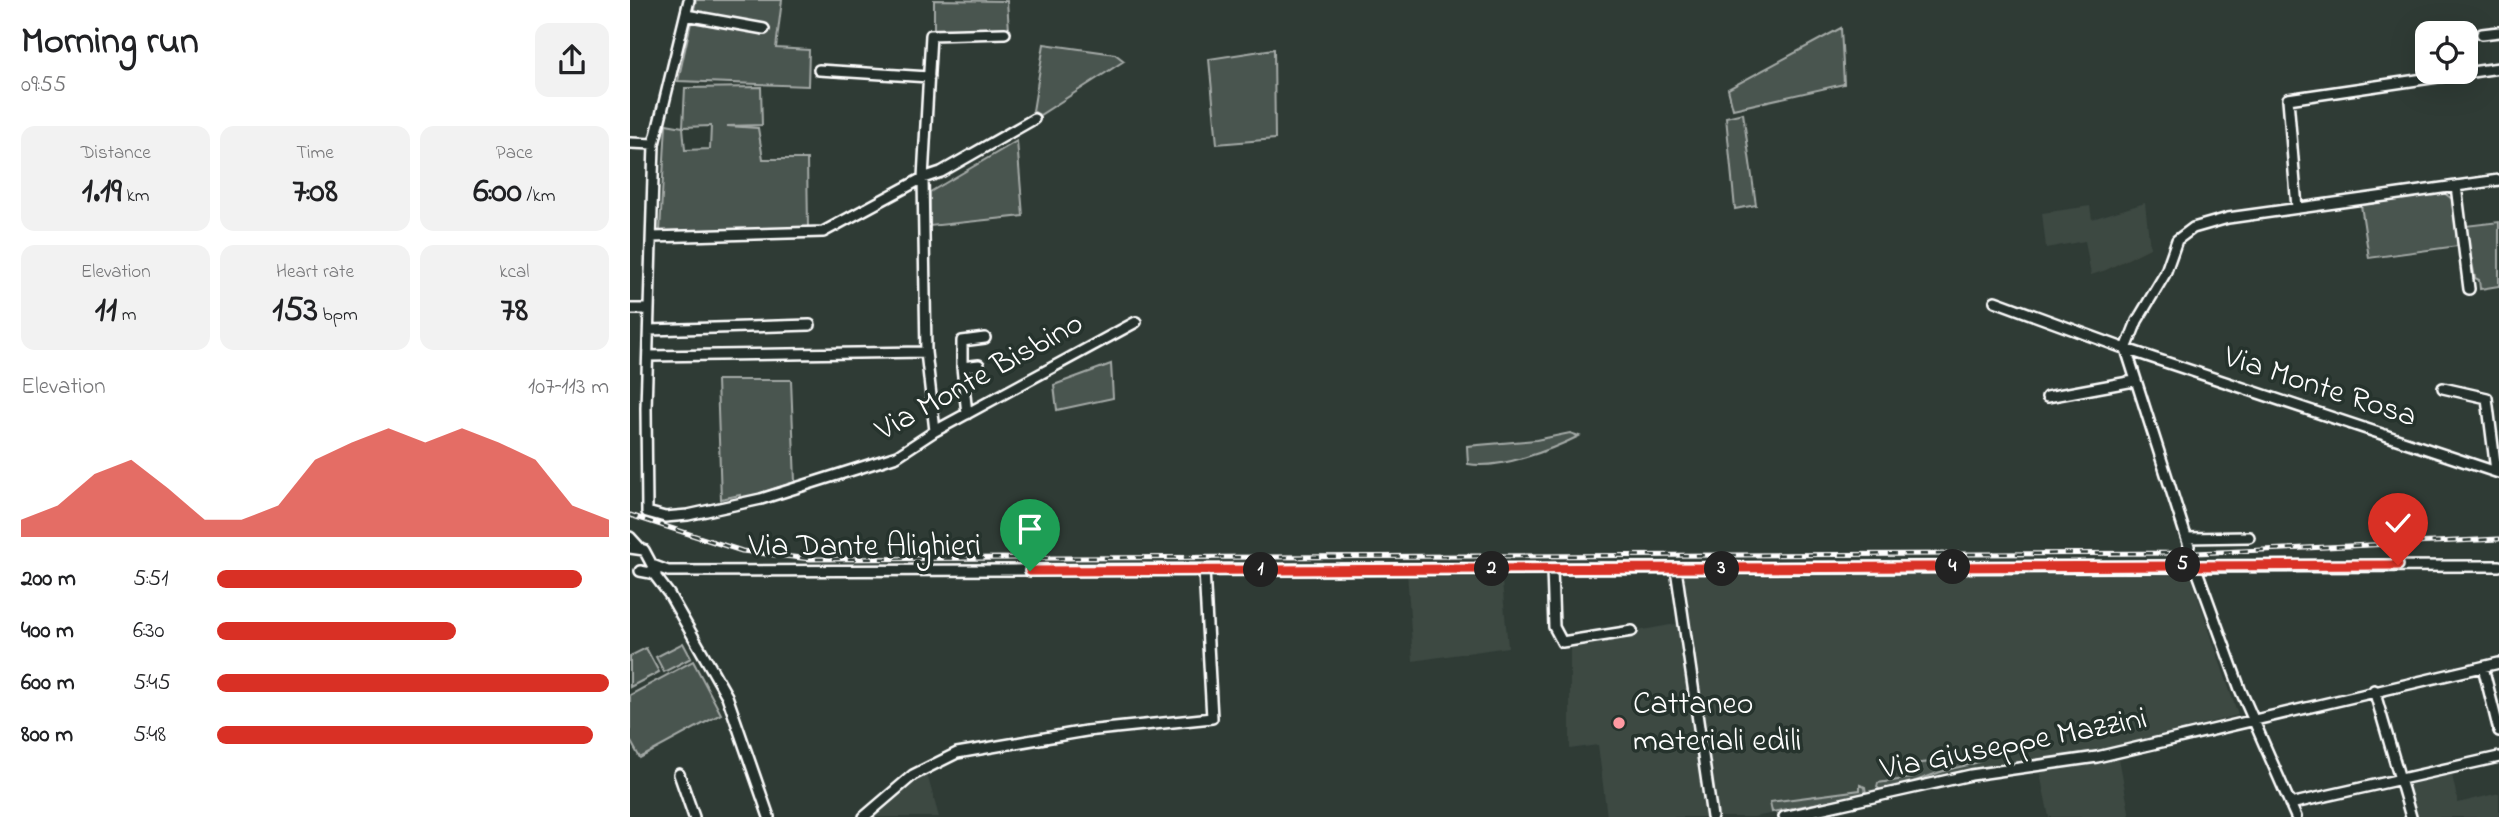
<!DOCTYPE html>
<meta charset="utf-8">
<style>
body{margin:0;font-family:"Indie Flower",sans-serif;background:#f2f2f2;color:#202124;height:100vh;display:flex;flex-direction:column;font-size:26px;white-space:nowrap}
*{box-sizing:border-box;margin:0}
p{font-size:23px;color:#757577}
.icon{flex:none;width:38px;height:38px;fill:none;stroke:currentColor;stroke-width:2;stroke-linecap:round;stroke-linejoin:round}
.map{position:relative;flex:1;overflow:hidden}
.details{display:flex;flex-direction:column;background:#fff;width:630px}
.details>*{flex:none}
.tools{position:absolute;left:1785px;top:21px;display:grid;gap:14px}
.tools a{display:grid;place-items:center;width:63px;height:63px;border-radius:14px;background:#fff;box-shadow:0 7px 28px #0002;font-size:35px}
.pin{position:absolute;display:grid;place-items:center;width:60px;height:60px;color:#fff;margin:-72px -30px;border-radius:50% 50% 50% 0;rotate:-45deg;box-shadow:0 0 7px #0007}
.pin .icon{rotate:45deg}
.km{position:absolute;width:35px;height:35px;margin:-18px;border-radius:50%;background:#222;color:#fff;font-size:19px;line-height:35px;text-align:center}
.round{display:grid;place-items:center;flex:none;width:74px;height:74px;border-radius:14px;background:#f2f2f2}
.head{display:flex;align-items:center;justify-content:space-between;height:119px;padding:0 21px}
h1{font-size:38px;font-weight:700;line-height:52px}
.figures{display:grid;grid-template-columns:repeat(3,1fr);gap:10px;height:119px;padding:7px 21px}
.figures div{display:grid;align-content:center;border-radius:14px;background:#f2f2f2;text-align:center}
.figures b{font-size:35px;font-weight:700}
.figures small{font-size:19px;font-weight:400}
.figures p{font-size:19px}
.chart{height:196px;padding:14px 21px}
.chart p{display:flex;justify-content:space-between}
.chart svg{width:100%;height:126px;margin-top:7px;fill:#d93025;opacity:.7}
ul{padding:0 21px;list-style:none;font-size:23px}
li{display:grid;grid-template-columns:112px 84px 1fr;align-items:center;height:52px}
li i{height:18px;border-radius:9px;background:#d93025}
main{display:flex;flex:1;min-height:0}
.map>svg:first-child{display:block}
.built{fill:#3c4842}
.green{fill:#4a544f;stroke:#a4aaa7;stroke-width:2;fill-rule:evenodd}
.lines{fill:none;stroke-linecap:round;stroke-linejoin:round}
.minor-casing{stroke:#fff;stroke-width:14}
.minor{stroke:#26332d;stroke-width:9}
.rail-casing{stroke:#fff;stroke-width:5}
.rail{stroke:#26332d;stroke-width:2.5;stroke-dasharray:8;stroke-linecap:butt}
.route-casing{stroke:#fff;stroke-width:14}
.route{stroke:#d93025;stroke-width:9}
.poi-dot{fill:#ff9aa2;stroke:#26332d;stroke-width:2.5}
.labels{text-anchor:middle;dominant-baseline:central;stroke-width:7;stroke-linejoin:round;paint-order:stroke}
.street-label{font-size:32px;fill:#fff;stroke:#26332d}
.poi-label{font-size:32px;fill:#fff;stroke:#26332d;text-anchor:start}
</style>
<main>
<section class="details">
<div class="head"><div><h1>Morning run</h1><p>09:55</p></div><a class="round"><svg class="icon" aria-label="share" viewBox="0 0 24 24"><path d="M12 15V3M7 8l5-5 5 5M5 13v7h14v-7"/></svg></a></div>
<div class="figures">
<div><p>Distance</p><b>1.19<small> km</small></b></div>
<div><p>Time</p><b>7:08</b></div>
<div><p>Pace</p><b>6:00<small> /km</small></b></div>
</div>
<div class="figures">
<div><p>Elevation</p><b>11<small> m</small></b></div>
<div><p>Heart rate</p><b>153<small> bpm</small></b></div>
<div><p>kcal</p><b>78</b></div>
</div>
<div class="chart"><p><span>Elevation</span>107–113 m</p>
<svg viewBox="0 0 160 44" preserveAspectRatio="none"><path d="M0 44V38L10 33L20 22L30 17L40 27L50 38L60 38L70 33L80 17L90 11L100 6L110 11L120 6L130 11L140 17L150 33L160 38V44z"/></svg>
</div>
<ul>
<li><b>200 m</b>5:51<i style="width:93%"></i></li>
<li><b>400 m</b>6:30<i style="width:61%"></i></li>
<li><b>600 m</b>5:45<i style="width:100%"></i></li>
<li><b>800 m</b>5:48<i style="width:96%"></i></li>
</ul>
</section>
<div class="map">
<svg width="1869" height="817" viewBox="0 0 1869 817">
<rect width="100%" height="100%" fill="#2f3b35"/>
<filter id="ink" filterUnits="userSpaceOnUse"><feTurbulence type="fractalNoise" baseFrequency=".0143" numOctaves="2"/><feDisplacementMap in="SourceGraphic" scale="14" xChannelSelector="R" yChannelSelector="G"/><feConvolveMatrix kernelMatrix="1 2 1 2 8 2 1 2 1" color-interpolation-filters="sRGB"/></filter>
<g filter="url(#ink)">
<path class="built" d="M1515 203 1520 248 1476 270 1461 275 1455 241 1416 248 1412 213 1460 206 1462 219Z
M1557 565 1608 715 1487 747 1500 817H1419L1408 764 1124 817H977L968 745 940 749V638L1006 626 1007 631 1051 623 1044 571Z
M777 571H871L878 647 783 661Z
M1821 770 1828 803 1869 793V817H1782L1772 781Z
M297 774 309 817H243L284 782Z"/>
<path class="green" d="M66 0H152L146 48 179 50 178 86 48 81Z
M304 0 377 1 379 30 304 31Z
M1211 28 1214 84 1103 109 1098 89Z
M414 44 485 54 494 61 410 115 403 111Z
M644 49 645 139 587 144 579 59Z
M131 87 132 125 97 126 128 128 133 159H177L178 228 30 231 36 124 53 127 55 88ZM81 126 80 149 55 150 53 127Z
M1113 113 1126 205 1105 209 1096 117Z
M387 141 393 216 300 226V192Z
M1814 193 1822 199 1828 246 1739 258 1731 205Z
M1869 222V286L1850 289 1849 280 1845 278 1835 226Z
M481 364 483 398 427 410 424 385Z
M87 380H161L165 482 110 500V495L91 499Z
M940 433 949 436C921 450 869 470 838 464L837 446 906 440Z
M53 643 61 658 34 672 26 657Z
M16 648 29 672 0 687V656Z
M63 661 91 714 10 758 0 740V695Z
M1343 754 1350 756V761C1339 766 1326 767 1314 771 1292 778 1273 787 1251 791L1247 787 1248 783 1282 778 1281 764 1344 758Z
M1230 785 1235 787 1236 794 1142 812 1140 802 1230 790Z"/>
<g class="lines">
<defs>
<path id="minor" d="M59 0 24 144 16 408 17 512 35 517 58 515 131 499 267 456 305 431 506 322
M56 15 134 29
M1852 34 1869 32
M189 70 299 77
M0 143 24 144
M1826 186 1839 289
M1667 208 1658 99 1869 68
M22 237 193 232 293 178 311 172 404 119
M1365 301 1496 349 1869 473
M0 309H19
M19 330 180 325
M18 356 296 352
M332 367V341L355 338
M1813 388 1857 398 1866 471
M1417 397 1504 381
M337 414 332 367 349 365
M305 431 296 352 293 178 301 35 375 33
M0 537 10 548
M1557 538 1619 537
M1559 546 1496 349 1507 321 1535 274 1547 240 1563 228 1598 218 1869 180
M0 548 14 550 22 565 38 571 1869 566
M1565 565 1610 689 1666 817
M922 569 924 627 932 642 1002 631
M1046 569 1082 817
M10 571 26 574
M23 573 39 594 97 696 139 817
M1853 667 1869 731
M1744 690 1781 817
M49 774 64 817
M1660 804 1869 757
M234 817 283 775 327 753 456 731 582 718 574 570
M1154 817 1341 775 1467 757 1869 663"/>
</defs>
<use href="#minor" class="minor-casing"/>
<use href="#minor" class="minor"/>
<defs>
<path id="rail" d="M0 515 112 551 180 559 1566 553 1869 539"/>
</defs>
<use href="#rail" class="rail-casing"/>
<use href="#rail" class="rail"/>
</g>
</g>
<g class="lines" filter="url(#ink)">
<defs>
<path id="route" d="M400 571 1768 565"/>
</defs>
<use href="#route" class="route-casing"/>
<use href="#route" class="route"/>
</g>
<circle class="poi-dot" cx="989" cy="723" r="7"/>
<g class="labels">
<g class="street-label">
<text transform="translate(350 378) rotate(-29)">Via Monte Bisbino</text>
<text transform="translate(1690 388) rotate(18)">Via Monte Rosa</text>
<text x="235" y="547">Via Dante Alighieri</text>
<text transform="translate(1384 745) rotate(-11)">Via Giuseppe Mazzini</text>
</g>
<g class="poi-label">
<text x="1003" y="705">Cattaneo<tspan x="1003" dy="37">materiali edili</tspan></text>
</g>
</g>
</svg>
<div class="tools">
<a><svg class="icon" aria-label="locate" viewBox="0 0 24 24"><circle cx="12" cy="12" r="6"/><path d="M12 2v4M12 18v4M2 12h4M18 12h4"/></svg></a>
</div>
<div class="pin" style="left:400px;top:571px;background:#1e9e55"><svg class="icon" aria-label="arrive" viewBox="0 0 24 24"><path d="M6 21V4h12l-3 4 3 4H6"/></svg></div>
<div class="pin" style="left:1768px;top:565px;background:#d93025"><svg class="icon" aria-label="check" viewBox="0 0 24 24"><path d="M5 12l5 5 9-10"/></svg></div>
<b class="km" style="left:631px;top:570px">1</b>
<b class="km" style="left:862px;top:569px">2</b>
<b class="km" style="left:1092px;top:569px">3</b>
<b class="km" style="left:1323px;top:567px">4</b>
<b class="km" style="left:1553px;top:565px">5</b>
</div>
</main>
